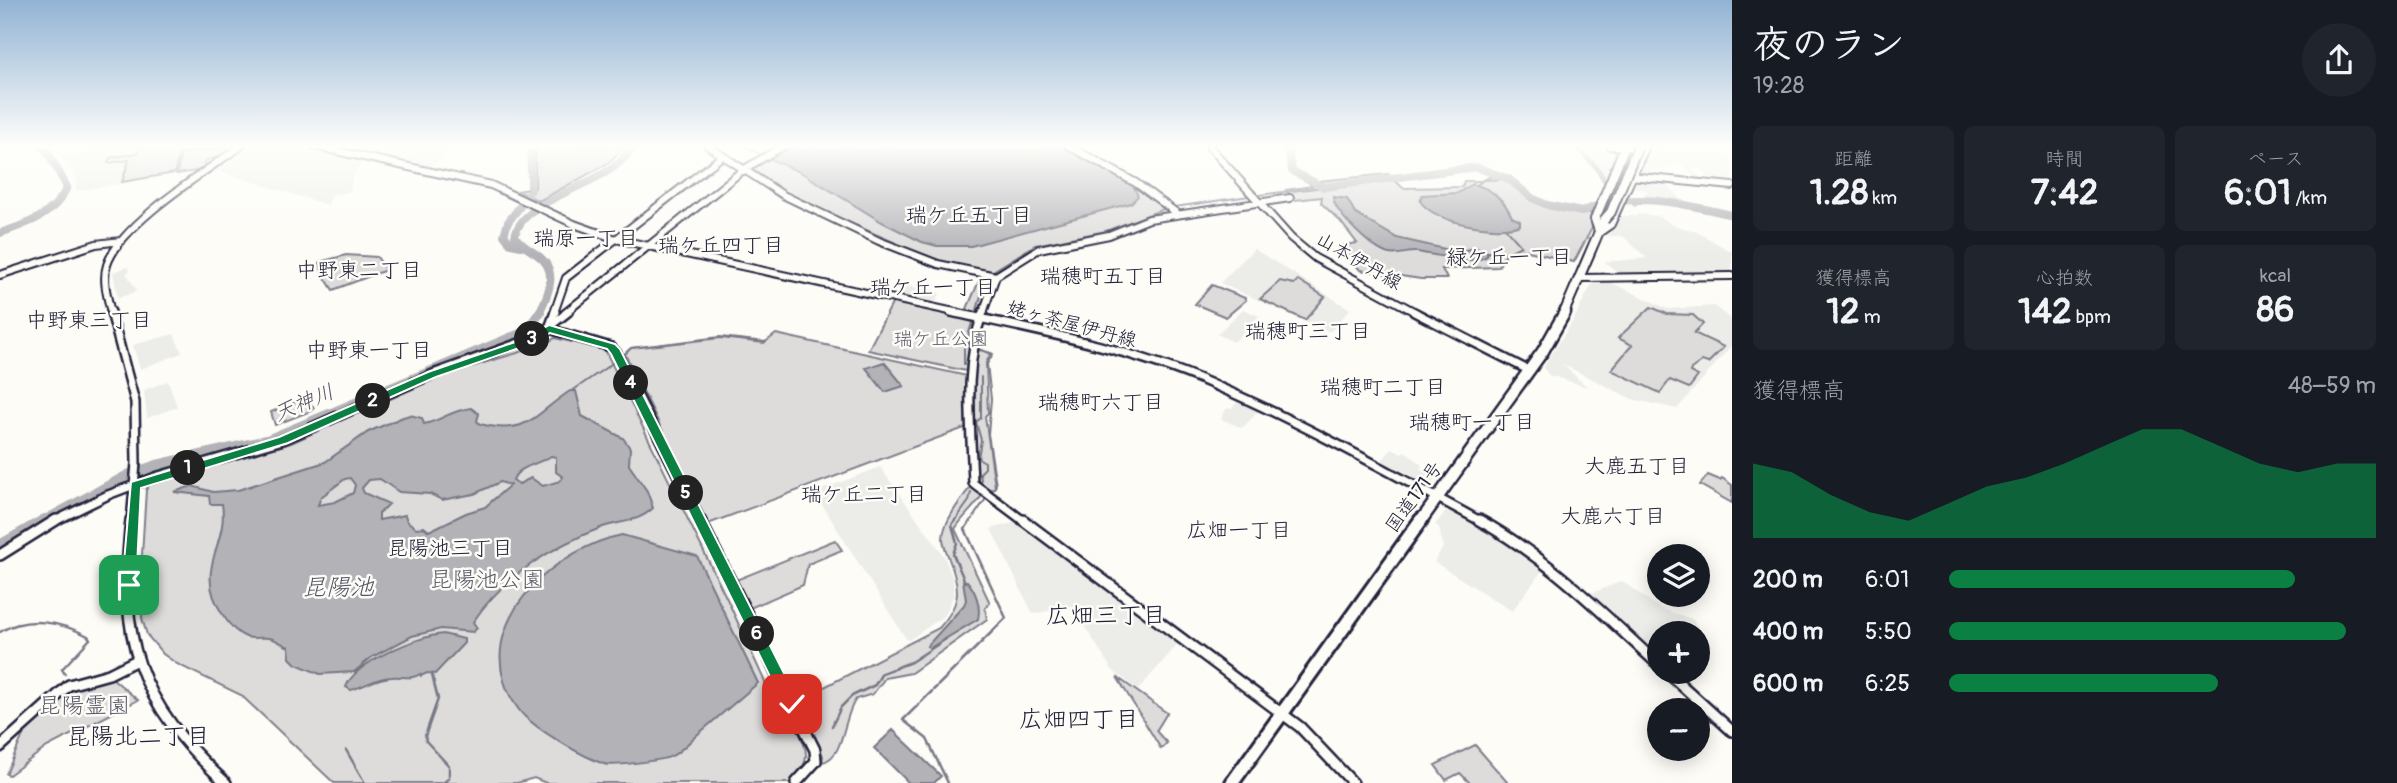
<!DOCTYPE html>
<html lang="ja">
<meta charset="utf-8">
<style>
body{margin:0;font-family:Pangolin,"Klee One",sans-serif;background:#20242c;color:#f1f3f6;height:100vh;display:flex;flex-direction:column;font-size:26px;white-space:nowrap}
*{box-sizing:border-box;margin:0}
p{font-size:23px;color:#9ea1a6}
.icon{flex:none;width:38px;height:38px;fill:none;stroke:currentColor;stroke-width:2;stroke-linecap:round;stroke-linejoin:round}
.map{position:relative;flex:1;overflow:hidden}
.panel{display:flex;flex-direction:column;background:#171b24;width:665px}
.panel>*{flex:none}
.controls{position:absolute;left:1647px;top:544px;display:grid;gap:14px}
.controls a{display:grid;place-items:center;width:63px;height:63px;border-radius:50%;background:#171b24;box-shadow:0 4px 18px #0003;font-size:35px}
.pin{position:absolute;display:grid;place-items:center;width:60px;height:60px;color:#fff;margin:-30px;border-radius:14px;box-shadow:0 4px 10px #0006}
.km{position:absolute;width:35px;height:35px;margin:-18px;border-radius:50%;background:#222;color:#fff;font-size:19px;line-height:35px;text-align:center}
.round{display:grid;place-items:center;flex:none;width:74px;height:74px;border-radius:37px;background:#20242c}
.head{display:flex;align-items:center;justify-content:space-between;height:119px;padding:0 21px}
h1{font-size:38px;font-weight:700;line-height:52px}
.stats{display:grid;grid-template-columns:repeat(3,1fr);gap:10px;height:119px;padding:7px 21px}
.stats div{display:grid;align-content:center;border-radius:10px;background:#20242c;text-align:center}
.stats b{font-size:35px;font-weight:700}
.stats small{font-size:19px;font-weight:400}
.stats p{font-size:19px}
.chart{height:196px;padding:14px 21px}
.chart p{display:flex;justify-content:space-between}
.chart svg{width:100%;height:126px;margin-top:7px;fill:#0b8043;opacity:.7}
ul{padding:0 21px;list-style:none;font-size:23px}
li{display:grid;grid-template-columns:112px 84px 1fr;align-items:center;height:52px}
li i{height:18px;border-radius:9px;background:#0b8043}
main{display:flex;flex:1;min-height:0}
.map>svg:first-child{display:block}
.built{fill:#ecece9}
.green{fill:#dddcdb;stroke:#807f8b;stroke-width:2}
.water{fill:#b2b2b7;stroke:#787885;stroke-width:2;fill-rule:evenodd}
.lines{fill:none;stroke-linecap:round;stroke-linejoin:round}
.stream-far1{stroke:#787885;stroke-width:2}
.stream{stroke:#787885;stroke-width:2.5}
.canal{stroke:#b2b2b7;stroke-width:5}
.river-far2{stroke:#b2b2b7;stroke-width:8}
.river-far1{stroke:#b2b2b7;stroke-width:10}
.river{stroke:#b2b2b7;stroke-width:12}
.secondary-far2-casing{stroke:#22223b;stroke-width:10}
.secondary-far1-casing{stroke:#22223b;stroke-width:12}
.secondary-casing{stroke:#22223b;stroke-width:14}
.highway-far2-casing{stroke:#22223b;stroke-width:12}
.highway-far1-casing{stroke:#22223b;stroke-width:15}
.highway-casing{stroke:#22223b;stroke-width:18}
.secondary-far2{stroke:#fdfcf7;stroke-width:6}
.secondary-far1{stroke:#fdfcf7;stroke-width:7}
.secondary{stroke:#fdfcf7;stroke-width:9}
.highway-far2{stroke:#fdfcf7;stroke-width:8}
.highway-far1{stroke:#fdfcf7;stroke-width:10}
.highway{stroke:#fdfcf7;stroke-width:12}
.highway-bridge-casing{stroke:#22223b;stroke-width:12;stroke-linecap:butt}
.highway-bridge{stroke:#fdfcf7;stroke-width:8}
.route{fill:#0b8043;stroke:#fff;stroke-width:2}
.labels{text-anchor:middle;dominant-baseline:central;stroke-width:5;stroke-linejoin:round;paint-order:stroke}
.street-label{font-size:19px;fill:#22223b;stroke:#fdfcf7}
.park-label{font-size:19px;fill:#5a5a6b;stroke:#fdfcf7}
.neighbourhood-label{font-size:21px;fill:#22223b;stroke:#fdfcf7}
.water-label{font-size:21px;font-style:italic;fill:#545466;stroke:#fdfcf7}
.near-park-label{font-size:23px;fill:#5a5a6b;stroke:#fdfcf7}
.near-water-label{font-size:24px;font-style:italic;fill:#545466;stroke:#fdfcf7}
.near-neighbourhood-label{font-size:24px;fill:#22223b;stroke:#fdfcf7}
</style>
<main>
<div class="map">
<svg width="1732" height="783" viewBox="0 0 1732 783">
<rect width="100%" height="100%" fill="#fdfcf7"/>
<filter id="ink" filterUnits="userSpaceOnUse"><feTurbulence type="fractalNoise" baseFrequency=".0143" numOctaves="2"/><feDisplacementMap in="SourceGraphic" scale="14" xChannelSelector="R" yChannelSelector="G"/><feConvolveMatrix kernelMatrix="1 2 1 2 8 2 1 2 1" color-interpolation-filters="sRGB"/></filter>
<g filter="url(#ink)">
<path class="built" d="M96 146H235L203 170 76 191 77 180 60 155 93 150Z
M248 146H302L362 161 352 179 350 192 333 194 328 205 218 171Z
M376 146H459L426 169 361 156Z
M1578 146 1621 150 1610 176 1605 175Z
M1647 149 1732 154V185L1716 184 1699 168H1691L1706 183 1700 182 1679 162H1673L1675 165H1662L1665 169H1650L1660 179 1649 178 1639 169Z
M1635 178 1662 181 1682 200 1640 199 1648 191 1633 186Z
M1639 214 1659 216 1671 224 1697 232 1732 252V273L1621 275 1605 262 1647 258 1623 236H1607L1615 228 1620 216H1636Z
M1254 249 1350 309 1331 331H1327L1220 283Z
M127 267 130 271 126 273 137 291 118 298 113 272Z
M1603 279 1668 309 1714 306 1732 320V345L1677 409 1632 399 1562 364 1587 387 1549 375 1543 368 1574 319 1594 280Z
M902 285 940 293 935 304 896 296Z
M1243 309 1259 316 1234 342 1217 334Z
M174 334 182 353 140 369 133 345Z
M168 381 177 407 147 418 144 390Z
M1239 400 1259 411 1242 428 1221 419 1226 409 1232 408Z
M1392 448 1402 453 1405 451 1422 465 1420 469 1436 477 1432 483H1420L1381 462Z
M880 467 944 556 953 579 954 594 945 615 909 640 906 639 816 495V492Z
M1445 512H1452L1504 541 1544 568 1512 611 1434 562 1443 547 1439 527 1435 525Z
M1016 522 1179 643 1138 690 1112 670 1072 606 1033 614 991 529Z
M1622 581 1659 608 1692 619 1712 646 1698 652V634H1659V639L1646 645 1590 594Z"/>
<path class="green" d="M180 146 175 173 122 182 129 160 108 163 110 158 137 153 139 147Z
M535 146H626L607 164 539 201 518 191 535 188Z
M789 146H1066L1141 189 1172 212 1112 232 1042 247 995 272 934 260 785 194 749 172 765 158Z
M226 147 227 152 219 157 206 160 202 170 177 174 181 154Z
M1388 174 1403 188 1462 187 1464 181H1481L1494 175 1500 176 1536 202 1563 211 1591 213 1592 228 1574 262 1524 250 1506 254 1498 267 1442 269 1447 279H1421L1360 270 1340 246 1357 243 1340 221 1321 203 1322 197 1295 200 1286 190 1312 186 1308 182Z
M346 255 377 257 386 270 333 290 322 273 320 262Z
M982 274 994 276 978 313 966 311Z
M1298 280 1325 297 1305 320 1260 299 1280 281 1294 284Z
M1212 285 1245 298 1246 300 1226 317 1195 304Z
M893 302 975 320 966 371 868 350Z
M1651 307 1667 314 1693 315 1703 324 1694 333 1724 347 1708 363 1702 361 1691 369 1690 372 1698 376 1689 388 1670 380 1660 393 1611 370 1632 345 1618 338Z
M776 334 967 376V427L708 524 625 354 631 348 721 338 764 343Z
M555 338 605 350 728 601 786 728 796 725C808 752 813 761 789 783H546L534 778 517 783H334L241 695 177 664 163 654 147 635 142 618V555L146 490 149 485 291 443 444 375 540 346Z
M978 349 991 353 986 363 988 413 985 416 995 487 988 491 980 486 976 477 973 379Z
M305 398 314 408 311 411 275 425 271 412Z
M1708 475 1720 480 1722 478 1732 485V503L1700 485Z
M972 485 982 495C977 505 963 516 955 529L990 603 985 608 987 619 911 673 885 678 873 694 856 699C842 718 845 758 822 762L823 756 797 701 939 628C961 603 961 590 949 559 947 552 943 545 943 538 943 522 962 498 972 485Z
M835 540 842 550 808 564 803 585 750 608 736 580Z
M1117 677 1167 713 1156 731 1167 743 1161 749Z
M112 678 138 700 47 747 9 775 6 774 27 726 70 688 81 683Z
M1475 745 1508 783H1470L1460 773 1446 780 1435 765Z"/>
<path class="water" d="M795 146H1061L1134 187 1138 196 1131 203 971 246H937L922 242 882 222 802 173 770 159Z
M1472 184C1492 188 1504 199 1512 217L1520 221V225C1497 234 1434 223 1420 201L1422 195 1458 193Z
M1333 197 1347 199 1356 214 1397 238 1458 252 1476 247 1488 252 1487 256C1475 266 1433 254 1417 252 1408 251 1399 256 1389 254 1373 250 1334 213 1333 197Z
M884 362 904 386 885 392 866 368Z
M570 391H576L582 416 623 438 630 448 629 465 647 491 653 508C639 522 621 521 603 527 552 546 503 577 473 622L477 628 473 632 441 629 412 636 372 657 354 672 320 674 296 664 290 658 289 647C282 644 276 639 269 638 262 637 253 639 246 637 236 633 228 623 223 615 192 569 229 545 222 504H210L209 496 174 492 192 486 213 492 238 490 325 462 368 432 403 417 410 415 422 418 424 424C441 421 449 411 471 408L479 414 477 421 480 424C529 436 533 415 570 391ZM551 456 556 457V472L563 477 560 481 543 486 531 478 519 484 513 480C518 466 539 464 551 456ZM350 478 355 485 353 493 335 502 318 505 321 497 345 479ZM380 479 399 492 430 494 442 500 474 494 500 482 510 485 485 507 466 513 429 531 424 527 416 528 407 521 405 515 379 520V514L389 504 364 493 362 488 369 480Z
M622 535 697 556 758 683C737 701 717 718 697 735 689 742 681 751 672 756 665 760 612 767 604 764 582 756 548 736 530 721 519 713 508 695 504 681 483 612 561 547 622 535Z
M963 581H967C976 591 981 606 978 619L930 648 927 646 964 605 966 600Z
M443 634 464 639V643L435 674 427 673 421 676 420 674C412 680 402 676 392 677 378 677 365 686 351 690L346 687C355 662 418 636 443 634Z
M893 730 941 776 934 783H909L874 748Z"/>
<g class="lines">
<path class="stream-far1" d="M745 146 763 156
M1477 185 1483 180 1509 179
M1259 195 1324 187
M1175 207 1249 196
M1488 252H1509L1521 246 1506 229
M993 271 1035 245 1106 231 1166 208
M983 286 987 284 981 279 984 276
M977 310 982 292
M980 350 993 354 987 364 991 399 988 434 996 485 991 493
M621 357 631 348 720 337 766 342
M964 365V348L973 320
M981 377V418L976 422 981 440 978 458 985 462V468L980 473 981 480
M572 391 617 360
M954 522 969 501 971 492
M970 522 987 497"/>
<path class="stream" d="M955 520 952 525 957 543 953 554 965 582
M0 632C27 615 61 622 88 636L90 639 62 669 65 674
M432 675 438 699 425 736 426 741 449 766V778L443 783
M832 726 841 707 852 696 875 685 882 673 911 662 946 639
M346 750 365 783
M948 783 927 739 903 720 1006 618 965 529 971 520"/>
<path class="canal" d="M1575 146 1597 168 1606 183
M1628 199 1635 204"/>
<path class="river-far2" d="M531 146V190
M1287 146 1292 171 1324 187 1476 167 1509 179 1532 198 1547 205 1582 212C1626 189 1686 204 1732 215
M0 233C27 224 55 215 67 187L47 151 41 146
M521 246 511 244 504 235 508 222 528 196
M539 313C550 292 559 269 536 254 528 248 520 245 515 236 520 204 586 187 611 169 621 162 628 155 635 146"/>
<path class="river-far1" d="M42 522 130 474 157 465 267 440 527 331 540 312"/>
<path class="river" d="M0 546 45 520"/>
<defs>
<path id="secondary-far2" d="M314 146 491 185 574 224 616 239 959 313
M708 146 783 195 879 241 938 264 996 276 1039 249 1109 235 1149 219 1290 198
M1069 146 1136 183 1178 214
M1209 146 1291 238 1315 258 1417 313
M1610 146 1640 148
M1630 176 1732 186
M0 275 96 244 121 241
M1580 278 1732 276
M111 313C108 299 102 280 107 265 120 224 206 171 241 146
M554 313 566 278 721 157
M565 313 743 170 783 146
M983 313 996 276"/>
<path id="secondary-far1" d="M111 312 135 402 136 463 131 522
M951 312C1039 331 1129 348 1212 384 1305 424 1393 474 1482 522
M983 312C963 367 971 425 973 483L1025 522
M1414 312 1530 371
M549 328 555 312
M549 329 611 347 616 352 701 522
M53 522 108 495 155 477 283 440 433 374 536 337 568 312"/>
<path id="secondary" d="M131 520C118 639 137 702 226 783
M700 520 815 750 816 761 796 783
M1023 520 1300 727 1353 783
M1479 520C1547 557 1602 613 1659 665
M0 555 56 520
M1667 672 1732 731
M0 747 69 685 109 674 137 660"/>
<path id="highway-far2" d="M1599 231 1595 219 1625 146
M1600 231 1610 224 1645 146
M1564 313 1604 220"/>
<path id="highway-far1" d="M1420 522 1543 351 1565 312"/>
<path id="highway" d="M1232 783 1421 520"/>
</defs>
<use href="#secondary-far2" class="secondary-far2-casing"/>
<use href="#secondary-far1" class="secondary-far1-casing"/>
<use href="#secondary" class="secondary-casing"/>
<use href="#highway-far2" class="highway-far2-casing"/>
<use href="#highway-far1" class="highway-far1-casing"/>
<use href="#highway" class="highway-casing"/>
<use href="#secondary-far2" class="secondary-far2"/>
<use href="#secondary-far1" class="secondary-far1"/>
<use href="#secondary" class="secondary"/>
<use href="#highway-far2" class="highway-far2"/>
<use href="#highway-far1" class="highway-far1"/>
<use href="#highway" class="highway"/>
<defs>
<path id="highway-bridge" d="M1604 220 1611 212 1638 146"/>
</defs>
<use href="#highway-bridge" class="highway-bridge-casing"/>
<use href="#highway-bridge" class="highway-bridge"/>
</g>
</g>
<linearGradient id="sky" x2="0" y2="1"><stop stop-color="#92b3d4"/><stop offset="0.57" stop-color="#fefefb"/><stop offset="1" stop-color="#fefefb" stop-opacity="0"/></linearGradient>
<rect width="1732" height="256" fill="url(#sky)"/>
<path class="route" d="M549 325 615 344 620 349 797 699 799 704 797 709H786L611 354 607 349 550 333 525 346 436 377 288 443 141 488 136 585 129 590 124 589 122 585 131 482 279 437 428 372 518 341Z"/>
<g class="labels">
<g class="street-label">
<text transform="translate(1359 261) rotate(30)">山本伊丹線</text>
<text transform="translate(1072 324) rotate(15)">姥ヶ茶屋伊丹線</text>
<text transform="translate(1414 497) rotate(-54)">国道171号</text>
</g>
<g class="park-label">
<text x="941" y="339">瑞ケ丘公園</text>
</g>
<g class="neighbourhood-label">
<text x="969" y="215">瑞ケ丘五丁目</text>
<text x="586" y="238">瑞原一丁目</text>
<text x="721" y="245">瑞ケ丘四丁目</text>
<text x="1509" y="257">緑ケ丘一丁目</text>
<text x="359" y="270">中野東二丁目</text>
<text x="1103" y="276">瑞穂町五丁目</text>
<text x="933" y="287">瑞ケ丘一丁目</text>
<text x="89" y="320">中野東三丁目</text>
<text x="1308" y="331">瑞穂町三丁目</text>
<text x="369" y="350">中野東一丁目</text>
<text x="1383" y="387">瑞穂町二丁目</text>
<text x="1101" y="402">瑞穂町六丁目</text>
<text x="1472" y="422">瑞穂町一丁目</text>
<text x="1637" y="466">大鹿五丁目</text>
<text x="864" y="494">瑞ケ丘二丁目</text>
<text x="1613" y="516">大鹿六丁目</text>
<text x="1239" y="530">広畑一丁目</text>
<text x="450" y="548">昆陽池三丁目</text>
</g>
<g class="water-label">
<text transform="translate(304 403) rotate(-23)">天神川</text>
</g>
<g class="near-park-label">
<text x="487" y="579">昆陽池公園</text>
<text x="84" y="705">昆陽霊園</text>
</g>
<g class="near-water-label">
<text x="338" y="587">昆陽池</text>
</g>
<g class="near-neighbourhood-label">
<text x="1106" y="615">広畑三丁目</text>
<text x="1079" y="719">広畑四丁目</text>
<text x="138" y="736">昆陽北二丁目</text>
</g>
</g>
</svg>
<div class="controls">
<a><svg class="icon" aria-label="layers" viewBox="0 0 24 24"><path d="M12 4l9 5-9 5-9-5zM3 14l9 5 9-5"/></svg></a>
<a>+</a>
<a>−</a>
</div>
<div class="pin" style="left:129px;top:585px;background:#1e9e55"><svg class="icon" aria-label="arrive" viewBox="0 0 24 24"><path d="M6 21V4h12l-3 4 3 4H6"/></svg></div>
<div class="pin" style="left:792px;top:704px;background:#d93025"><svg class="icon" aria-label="check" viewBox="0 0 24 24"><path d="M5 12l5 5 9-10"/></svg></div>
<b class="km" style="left:188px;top:468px">1</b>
<b class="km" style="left:373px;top:401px">2</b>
<b class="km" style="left:532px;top:339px">3</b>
<b class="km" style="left:631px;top:383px">4</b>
<b class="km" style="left:686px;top:493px">5</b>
<b class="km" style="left:757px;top:634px">6</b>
</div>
<section class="panel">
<div class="head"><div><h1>夜のラン</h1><p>19:28</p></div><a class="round"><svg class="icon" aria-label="share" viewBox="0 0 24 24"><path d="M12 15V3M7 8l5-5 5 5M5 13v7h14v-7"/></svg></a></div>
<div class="stats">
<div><p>距離</p><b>1.28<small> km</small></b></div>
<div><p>時間</p><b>7:42</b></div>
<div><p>ペース</p><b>6:01<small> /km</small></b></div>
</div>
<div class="stats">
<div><p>獲得標高</p><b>12<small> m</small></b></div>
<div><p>心拍数</p><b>142<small> bpm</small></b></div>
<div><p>kcal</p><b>86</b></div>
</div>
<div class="chart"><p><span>獲得標高</span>48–59 m</p>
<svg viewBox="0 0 160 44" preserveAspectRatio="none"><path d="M0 44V18L10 21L20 29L30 35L40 38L50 32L60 26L70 23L80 18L90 12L100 6L110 6L120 12L130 18L140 21L150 18L160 18V44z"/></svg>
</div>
<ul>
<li><b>200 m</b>6:01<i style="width:81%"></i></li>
<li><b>400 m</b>5:50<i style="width:93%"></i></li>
<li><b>600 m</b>6:25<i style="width:63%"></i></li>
</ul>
</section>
</main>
